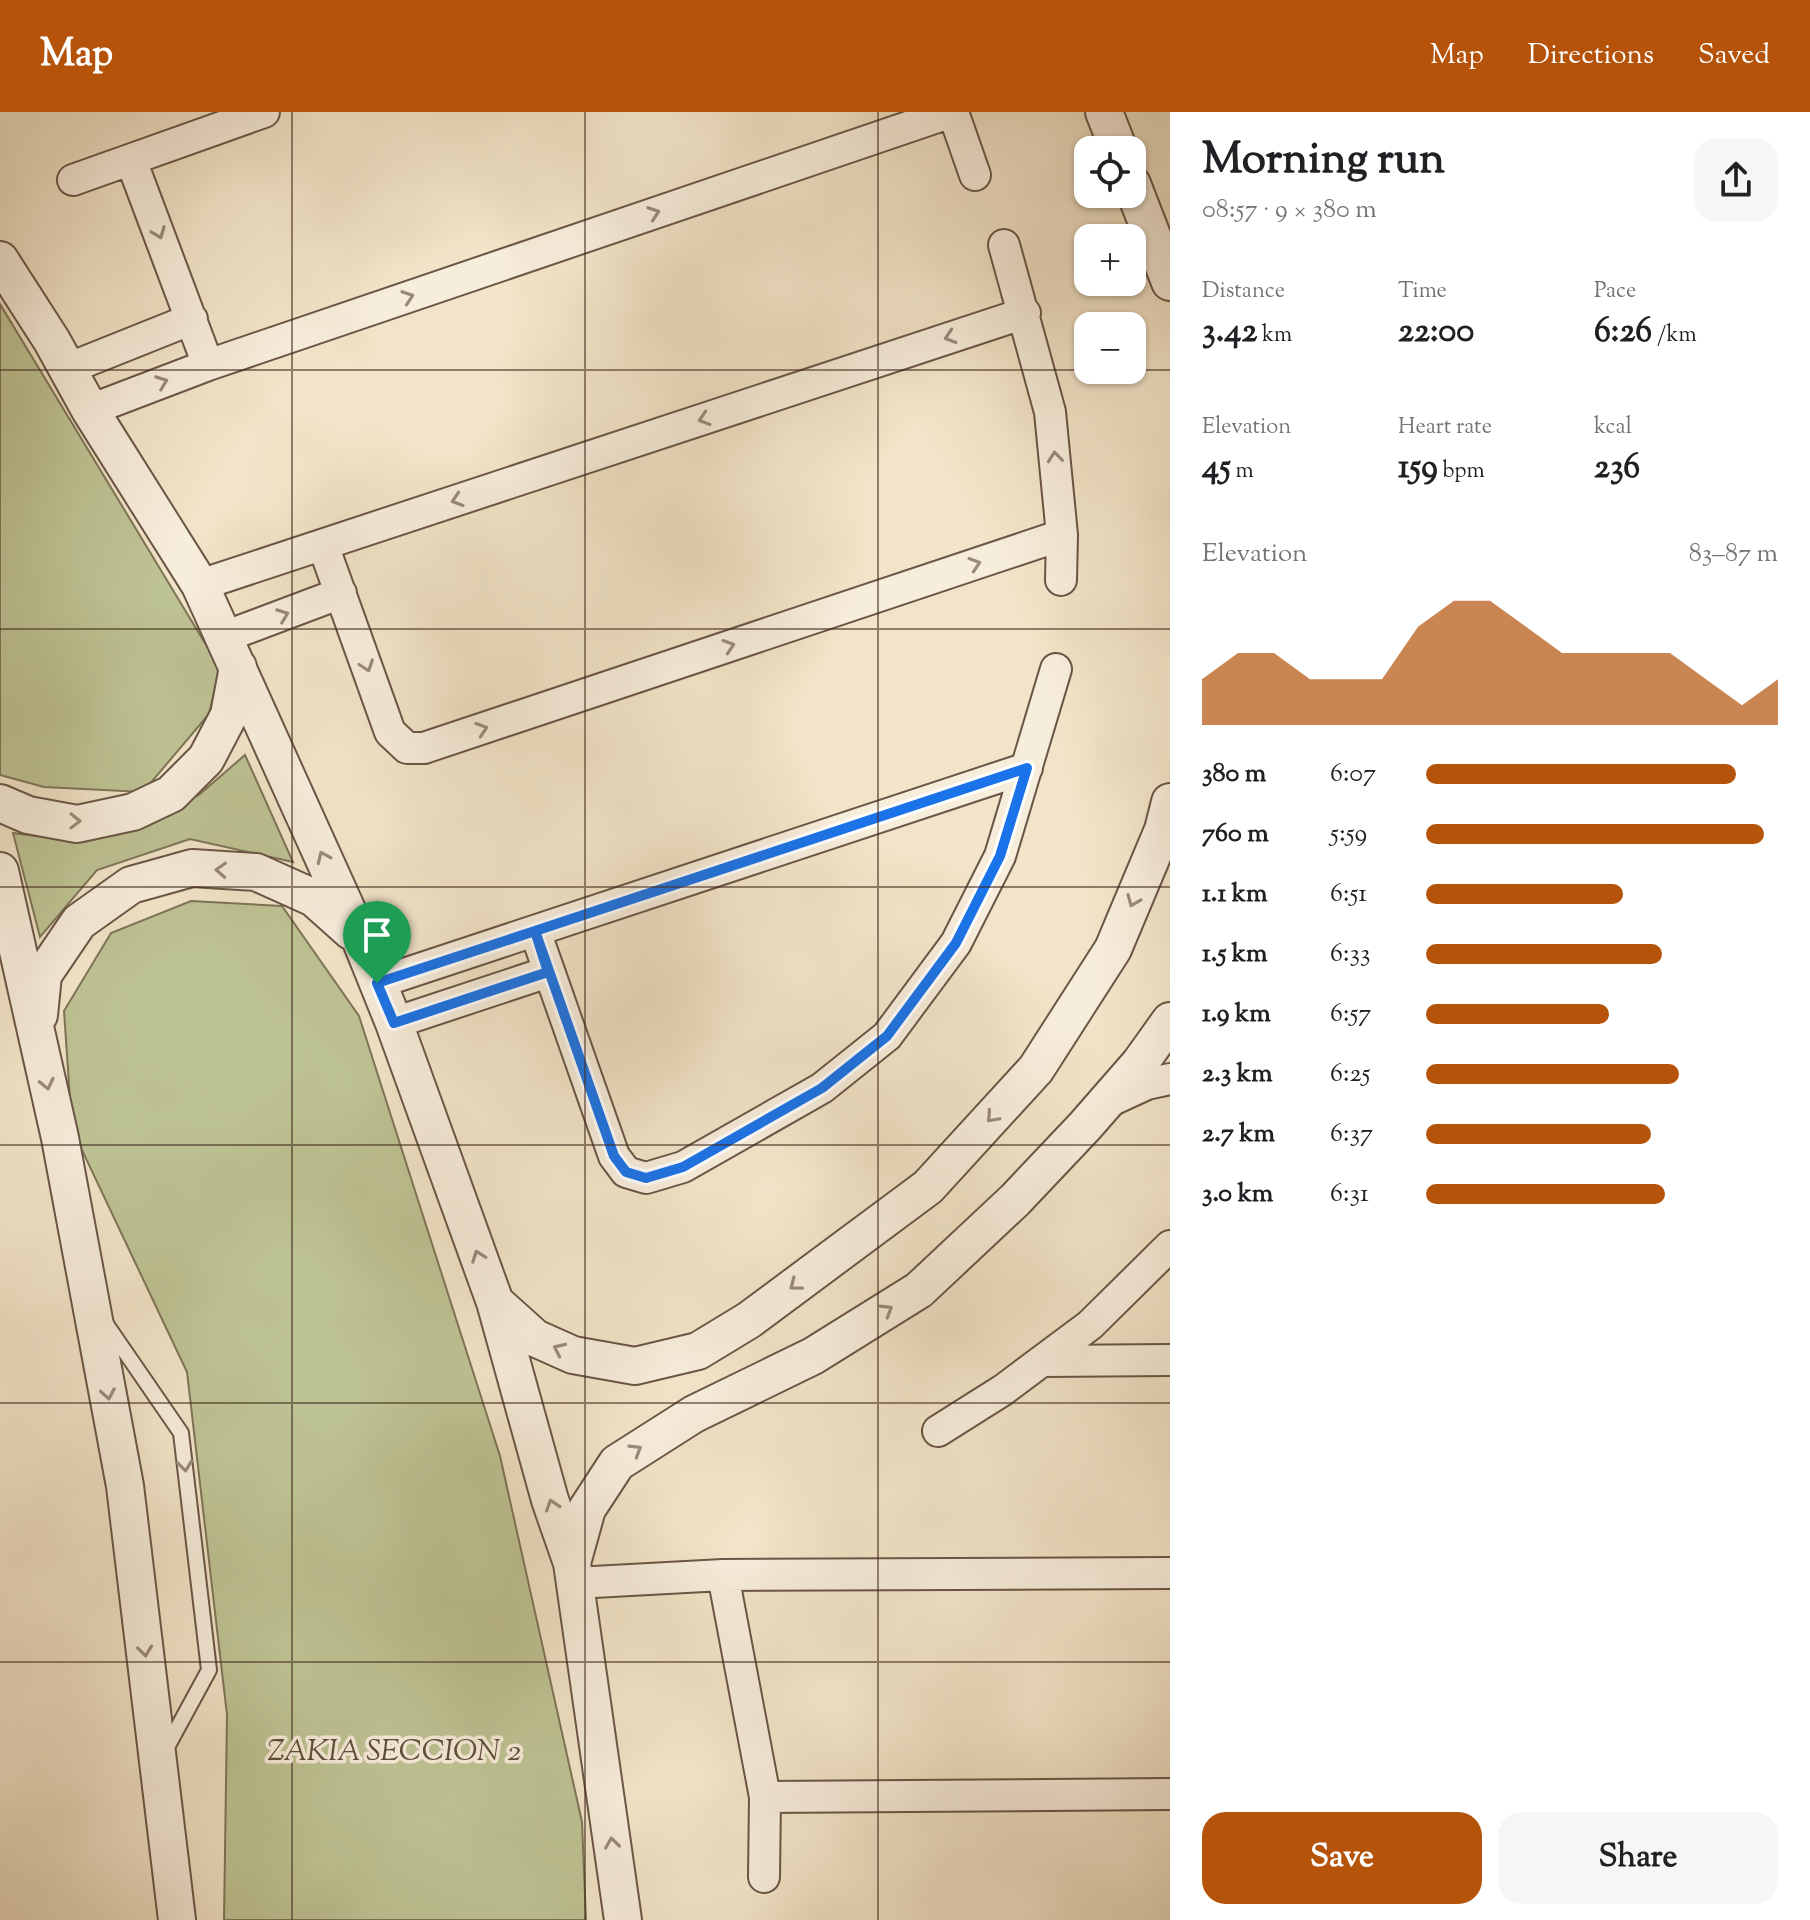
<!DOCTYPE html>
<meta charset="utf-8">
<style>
body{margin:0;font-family:"Sorts Mill Goudy",serif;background:#f6f6f6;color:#202124;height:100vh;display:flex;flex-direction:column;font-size:30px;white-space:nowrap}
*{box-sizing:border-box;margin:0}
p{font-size:26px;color:#757577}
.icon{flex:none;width:44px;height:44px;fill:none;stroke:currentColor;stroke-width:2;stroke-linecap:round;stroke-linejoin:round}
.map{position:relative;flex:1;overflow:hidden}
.side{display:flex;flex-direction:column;background:#fff;width:640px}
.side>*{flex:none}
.controls{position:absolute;left:1074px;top:24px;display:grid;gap:16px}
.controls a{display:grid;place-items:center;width:72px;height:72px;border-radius:16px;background:#fff;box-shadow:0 2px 6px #0004;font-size:40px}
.pin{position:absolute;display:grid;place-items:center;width:68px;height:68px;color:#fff;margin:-82px -34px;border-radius:50% 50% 50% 0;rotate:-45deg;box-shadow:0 0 8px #0007}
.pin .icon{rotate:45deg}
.round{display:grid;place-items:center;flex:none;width:84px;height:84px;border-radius:24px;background:#f6f6f6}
.headline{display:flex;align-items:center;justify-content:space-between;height:136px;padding:0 32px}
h1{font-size:44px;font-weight:800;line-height:60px}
.stats{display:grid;grid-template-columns:repeat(3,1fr);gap:12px;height:136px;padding:8px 32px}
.stats div{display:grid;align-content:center}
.stats b{font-size:34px;font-weight:800}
.stats small{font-size:22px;font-weight:400}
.stats p{font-size:22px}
.chart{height:224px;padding:16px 32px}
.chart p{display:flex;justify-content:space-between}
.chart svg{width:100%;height:144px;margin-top:8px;fill:#b45309;opacity:.7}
.cta{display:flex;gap:16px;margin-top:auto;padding:16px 32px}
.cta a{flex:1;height:92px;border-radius:24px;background:#b45309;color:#fff;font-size:32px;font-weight:800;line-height:92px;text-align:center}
.cta a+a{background:#f6f6f6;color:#202124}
ul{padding:0 32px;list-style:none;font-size:26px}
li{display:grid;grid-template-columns:128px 96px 1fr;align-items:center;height:60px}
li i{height:20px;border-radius:10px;background:#b45309}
header{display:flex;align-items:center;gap:48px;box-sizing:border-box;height:112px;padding:0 40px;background:#b45309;color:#fff}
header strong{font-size:38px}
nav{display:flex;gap:44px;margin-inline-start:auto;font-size:28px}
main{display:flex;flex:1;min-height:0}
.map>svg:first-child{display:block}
.green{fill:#bec394;stroke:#7e7458;stroke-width:2}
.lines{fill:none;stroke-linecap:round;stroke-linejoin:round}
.service-casing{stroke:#6a5646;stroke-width:18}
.minor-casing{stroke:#6a5646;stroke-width:34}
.tertiary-casing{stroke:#6a5646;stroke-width:40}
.service{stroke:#f7eddb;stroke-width:14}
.minor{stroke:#f7eddb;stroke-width:30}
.tertiary{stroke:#f7eddb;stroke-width:36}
.oneway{stroke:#9a8a7b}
.route-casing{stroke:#fff;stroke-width:16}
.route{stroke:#1a73e8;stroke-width:10}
.grid{fill:none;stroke:#3d261b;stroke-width:2;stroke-opacity:0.55}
.labels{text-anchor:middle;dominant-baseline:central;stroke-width:7;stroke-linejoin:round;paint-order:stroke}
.park-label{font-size:30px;font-style:italic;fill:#5d4d39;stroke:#f7eddb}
</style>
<header>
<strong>Map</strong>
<nav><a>Map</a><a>Directions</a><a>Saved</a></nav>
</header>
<main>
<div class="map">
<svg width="1170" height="1808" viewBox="0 0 1170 1808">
<rect width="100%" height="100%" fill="#f2e4c8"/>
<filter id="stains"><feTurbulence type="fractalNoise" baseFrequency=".0025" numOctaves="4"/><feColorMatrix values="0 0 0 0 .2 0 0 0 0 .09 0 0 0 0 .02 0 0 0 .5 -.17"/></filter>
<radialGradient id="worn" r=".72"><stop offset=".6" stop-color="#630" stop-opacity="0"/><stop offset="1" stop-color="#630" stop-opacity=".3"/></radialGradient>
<path class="green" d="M0 192 220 556 209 602 143 680 44 675 0 663Z
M245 643 293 750 190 727 97 758 40 825 13 721 83 730 157 709 200 682Z
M191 789 282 794 359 904 500 1344 582 1710 586 1808H224L227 1603 187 1260 72 1017 64 899 111 821Z"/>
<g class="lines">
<defs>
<path id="service" d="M106 1212 181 1321 209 1558 165 1639"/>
<path id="minor" d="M953 0 975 63
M131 48 208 253
M73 68 264 0
M1004 133 1050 300 1062 423 1061 468
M67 257 192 207
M90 298 208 253 952 0
M323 433 390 620 407 636H424L1062 423
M200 473 1025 201
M224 525 341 481
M535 819 614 1044 626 1060 646 1066 683 1055 822 976 887 924 956 831 1000 744 1056 557
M377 871 1027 656
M394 911 548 860
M1108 990 1147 972 1170 967
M1043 1249 1170 1248
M938 1319 1003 1278 1090 1213 1170 1134
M723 1463 765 1685 1170 1682
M575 1471 723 1463 1170 1461
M764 1765 765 1685"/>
<path id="tertiary" d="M1104 0 1119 38
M1132 72 1170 170
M0 148 52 229 90 298 200 473 361 829 394 911 495 1190 550 1388 572 1451 623 1808
M0 691 28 703 77 712 133 700 171 682 206 647 229 603 238 555
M0 759 60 1026 125 1374 177 1808
M39 903 43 863 79 810 131 773 192 756 256 760 314 786 351 819
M495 1190 535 1226 573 1243 635 1254 698 1239 749 1208 928 1075 1036 957 1113 837 1163 718 1170 690
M572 1451 587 1397 617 1351 694 1302 813 1244 919 1178 1015 1088 1085 1014 1140 951 1170 909"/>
</defs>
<use href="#service" class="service-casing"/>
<use href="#minor" class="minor-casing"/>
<use href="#tertiary" class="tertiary-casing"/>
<use href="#service" class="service"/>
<use href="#minor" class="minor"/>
<use href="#tertiary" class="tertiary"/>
</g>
<defs><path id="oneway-chevron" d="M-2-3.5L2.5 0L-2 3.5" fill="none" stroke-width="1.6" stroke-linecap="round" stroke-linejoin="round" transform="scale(2)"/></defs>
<g class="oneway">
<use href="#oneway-chevron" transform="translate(654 101) rotate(-19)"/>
<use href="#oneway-chevron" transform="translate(159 121) rotate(69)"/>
<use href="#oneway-chevron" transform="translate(408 185) rotate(-19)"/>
<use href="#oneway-chevron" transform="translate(950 225) rotate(162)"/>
<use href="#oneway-chevron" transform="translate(162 270) rotate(-21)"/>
<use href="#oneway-chevron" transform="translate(704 307) rotate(162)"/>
<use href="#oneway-chevron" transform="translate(1055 345) rotate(-96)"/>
<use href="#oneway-chevron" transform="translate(457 388) rotate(162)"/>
<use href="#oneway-chevron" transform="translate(975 452) rotate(-18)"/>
<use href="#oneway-chevron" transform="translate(283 503) rotate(-21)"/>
<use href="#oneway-chevron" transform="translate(729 534) rotate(-18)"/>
<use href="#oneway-chevron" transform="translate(367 554) rotate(71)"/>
<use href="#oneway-chevron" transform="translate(482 617) rotate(-18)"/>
<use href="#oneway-chevron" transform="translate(75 709) rotate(1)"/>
<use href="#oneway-chevron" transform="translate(323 745) rotate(-114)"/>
<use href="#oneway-chevron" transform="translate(221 758) rotate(-177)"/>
<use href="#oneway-chevron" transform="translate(1133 789) rotate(112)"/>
<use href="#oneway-chevron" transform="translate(47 972) rotate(77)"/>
<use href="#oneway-chevron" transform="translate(992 1005) rotate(132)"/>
<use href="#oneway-chevron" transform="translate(478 1144) rotate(-110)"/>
<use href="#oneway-chevron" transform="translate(795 1173) rotate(143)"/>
<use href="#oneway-chevron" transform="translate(887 1198) rotate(-32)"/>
<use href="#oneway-chevron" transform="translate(559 1237) rotate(-155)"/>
<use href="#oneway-chevron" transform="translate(108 1282) rotate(80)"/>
<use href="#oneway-chevron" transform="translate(636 1338) rotate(-32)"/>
<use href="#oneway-chevron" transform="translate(185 1354) rotate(83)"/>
<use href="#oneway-chevron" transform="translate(552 1393) rotate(-108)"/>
<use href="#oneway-chevron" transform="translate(145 1539) rotate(83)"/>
<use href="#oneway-chevron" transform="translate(612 1731) rotate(-98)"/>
</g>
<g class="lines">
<defs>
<path id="route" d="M377 871 394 911 548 860 535 819 1027 656 1000 744 956 831 887 924 822 976 683 1055 646 1066 626 1060 614 1044 535 819 377 871"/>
</defs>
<use href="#route" class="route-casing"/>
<use href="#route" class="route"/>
</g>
<path class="grid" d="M292 0V1808M585 0V1808M878 0V1808M0 258H1170M0 517H1170M0 775H1170M0 1033H1170M0 1291H1170M0 1550H1170"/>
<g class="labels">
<g class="park-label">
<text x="394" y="1640">ZAKIA SECCION 2</text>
</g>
</g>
<rect width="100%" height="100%" filter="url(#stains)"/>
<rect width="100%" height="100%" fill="url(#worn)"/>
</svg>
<div class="controls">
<a><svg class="icon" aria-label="locate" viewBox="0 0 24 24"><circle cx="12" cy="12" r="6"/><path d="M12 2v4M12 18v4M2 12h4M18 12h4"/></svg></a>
<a>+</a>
<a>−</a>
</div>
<div class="pin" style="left:377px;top:871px;background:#1e9e55"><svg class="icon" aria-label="arrive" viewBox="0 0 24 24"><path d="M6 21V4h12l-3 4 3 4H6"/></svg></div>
</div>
<section class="side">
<div class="headline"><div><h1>Morning run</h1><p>08:57 · 9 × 380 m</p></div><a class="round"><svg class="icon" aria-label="share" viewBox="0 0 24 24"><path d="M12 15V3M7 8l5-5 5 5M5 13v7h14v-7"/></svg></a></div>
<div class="stats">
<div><p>Distance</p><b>3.42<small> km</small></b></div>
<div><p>Time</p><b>22:00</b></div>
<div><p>Pace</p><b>6:26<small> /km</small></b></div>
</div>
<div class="stats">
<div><p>Elevation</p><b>45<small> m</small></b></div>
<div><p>Heart rate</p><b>159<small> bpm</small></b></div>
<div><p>kcal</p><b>236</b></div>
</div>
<div class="chart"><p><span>Elevation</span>83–87 m</p>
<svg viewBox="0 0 160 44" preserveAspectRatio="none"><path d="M0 44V30L10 22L20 22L30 30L40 30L50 30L60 14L70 6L80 6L90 14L100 22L110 22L120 22L130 22L140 30L150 38L160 30V44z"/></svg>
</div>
<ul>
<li><b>380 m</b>6:07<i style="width:88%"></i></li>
<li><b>760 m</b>5:59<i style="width:96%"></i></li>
<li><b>1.1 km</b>6:51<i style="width:56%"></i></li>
<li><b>1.5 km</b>6:33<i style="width:67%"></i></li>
<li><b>1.9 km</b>6:57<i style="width:52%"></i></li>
<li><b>2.3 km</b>6:25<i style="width:72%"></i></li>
<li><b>2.7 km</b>6:37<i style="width:64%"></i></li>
<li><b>3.0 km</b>6:31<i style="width:68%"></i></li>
</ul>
<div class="cta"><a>Save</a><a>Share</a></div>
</section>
</main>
